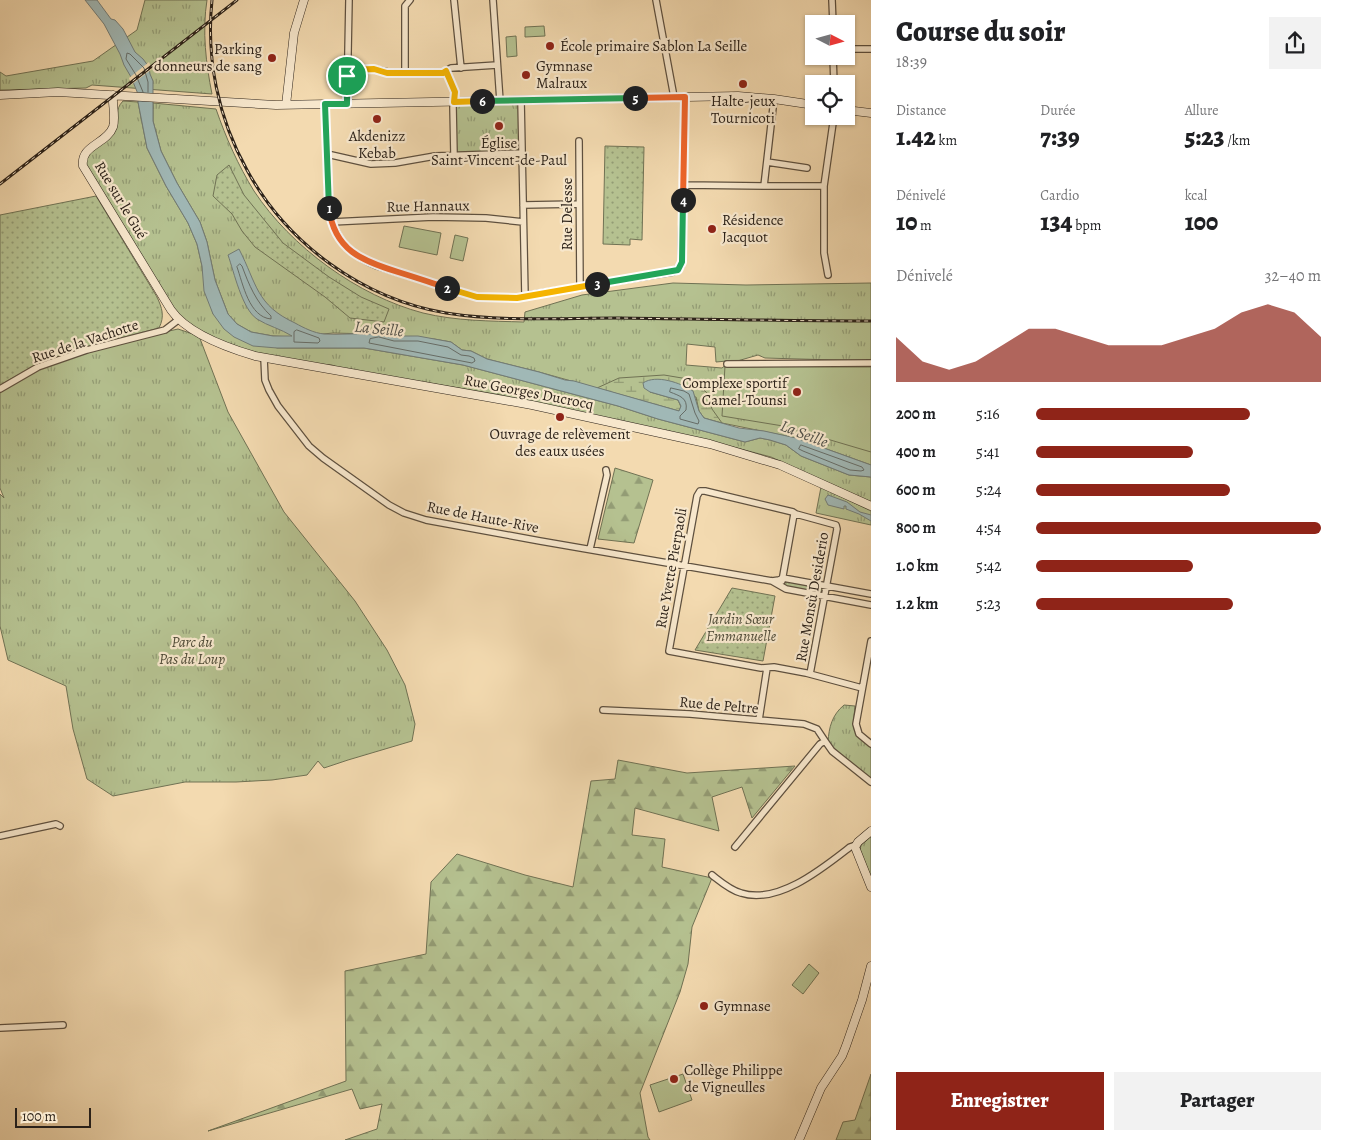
<!DOCTYPE html>
<html lang="fr">
<meta charset="utf-8">
<style>
body{margin:0;font-family:Alegreya,serif;background:#f2f2f2;color:#202124;height:100vh;display:flex;flex-direction:column;font-size:19px;white-space:nowrap}
*{box-sizing:border-box;margin:0}
p{font-size:16px;color:#757577}
.icon{flex:none;width:28px;height:28px;fill:none;stroke:currentColor;stroke-width:2;stroke-linecap:round;stroke-linejoin:round}
.map{position:relative;flex:1;overflow:hidden}
.panel{display:flex;flex-direction:column;background:#fff;width:475px}
.panel>*{flex:none}
.needle{width:32px;rotate:96deg}
.controls{position:absolute;left:805px;top:15px;display:grid;gap:10px}
.controls a{display:grid;place-items:center;width:50px;height:50px;border-radius:0px;background:#fff;box-shadow:0 1px 4px #0004;font-size:25px}
.scale{position:absolute;left:15px;bottom:12px;width:76px;box-sizing:border-box;padding-left:5px;border:2px solid #2c2219;border-top:0;font-size:14px;line-height:18px;white-space:nowrap;color:#2c2219;-webkit-text-stroke:4px #f7e7cc;paint-order:stroke}
.pin{position:absolute;display:grid;place-items:center;width:42px;height:42px;color:#fff;margin:-21px;border:2px solid #fff;border-radius:50%;box-shadow:0 1px 5px #0007}
.km{position:absolute;width:25px;height:25px;margin:-12px;border-radius:50%;background:#222;color:#fff;font-size:14px;line-height:25px;text-align:center}
.round{display:grid;place-items:center;flex:none;width:52px;height:52px;border-radius:0px;background:#f2f2f2}
.headline{display:flex;align-items:center;justify-content:space-between;height:85px;padding:0 25px}
h1{font-size:28px;font-weight:800;line-height:38px}
.metrics{display:grid;grid-template-columns:repeat(3,1fr);gap:8px;height:85px;padding:5px 25px}
.metrics div{display:grid;align-content:center}
.metrics b{font-size:25px;font-weight:800}
.metrics small{font-size:14px;font-weight:400}
.metrics p{font-size:14px}
.chart{height:140px;padding:10px 25px}
.chart p{display:flex;justify-content:space-between}
.chart svg{width:100%;height:90px;margin-top:5px;fill:#8f2418;opacity:.7}
.primary-button{display:flex;gap:10px;margin-top:auto;padding:10px 25px}
.primary-button a{flex:1;height:58px;border-radius:0px;background:#8f2418;color:#fff;font-size:20px;font-weight:800;line-height:58px;text-align:center}
.primary-button a+a{background:#f2f2f2;color:#202124}
ul{padding:0 25px;list-style:none;font-size:16px}
li{display:grid;grid-template-columns:80px 60px 1fr;align-items:center;height:38px}
li i{height:12px;border-radius:6px;background:#8f2418}
main{display:flex;flex:1;min-height:0}
.map>svg:first-child{display:block}
.grass{fill:url(#grass-tufts);stroke:#707254}
.forest{fill:url(#forest-firs);stroke:#707254}
.wetland{fill:url(#wetland-marsh);stroke:#707254}
.garden{fill:url(#garden-dots);stroke:#707254}
.pitch{fill:#b5c190;stroke:#707254}
.water{fill:#a0b8b6;stroke:#727c77}
.pier{fill:#f3dab0}
.lines{fill:none;stroke-linecap:round;stroke-linejoin:round}
.shore{stroke:#666d68;stroke-width:1}
.street-casing{stroke:#5e503f;stroke-width:8}
.secondary-casing{stroke:#2c2219;stroke-width:9}
.street{stroke:#f7e7cc;stroke-width:5.5}
.secondary{stroke:#f7e7cc;stroke-width:8}
.rail-casing{stroke:#2c2219;stroke-width:3}
.rail{stroke:#f7e7cc;stroke-width:1;stroke-dasharray:4;stroke-linecap:butt}
.split-1-casing{stroke:#fff;stroke-width:10}
.split-2-casing{stroke:#fff;stroke-width:10}
.split-3-casing{stroke:#fff;stroke-width:10}
.split-4-casing{stroke:#fff;stroke-width:10}
.split-5-casing{stroke:#fff;stroke-width:10}
.split-6-casing{stroke:#fff;stroke-width:10}
.split-7-casing{stroke:#fff;stroke-width:10}
.split-1{stroke:#22a559;stroke-width:6}
.split-2{stroke:#f0652b;stroke-width:6}
.split-3{stroke:#f5b400;stroke-width:6}
.split-4{stroke:#22a559;stroke-width:6}
.split-5{stroke:#f0652b;stroke-width:6}
.split-6{stroke:#22a559;stroke-width:6}
.split-7{stroke:#f5b400;stroke-width:6}
.poi-dot{fill:#8f2418;stroke:#f7e7cc;stroke-width:2}
.labels{text-anchor:middle;dominant-baseline:central;stroke-width:4.5;stroke-linejoin:round;paint-order:stroke}
.poi-label{font-size:15px;fill:#2c2219;stroke:#f7e7cc;text-anchor:start}
.street-label{font-size:15px;fill:#2c2219;stroke:#f7e7cc}
.park-label{font-size:15px;font-style:italic;fill:#4e4a37;stroke:#f7e7cc}
.water-label{font-size:16px;font-style:italic;fill:#4f4f48;stroke:#f7e7cc}
</style>
<main>
<div class="map">
<svg width="871" height="1140" viewBox="0 0 871 1140">
<defs>
<pattern id="grass-tufts" width="24" height="20" patternUnits="userSpaceOnUse" patternTransform="scale(1.25)"><rect width="24" height="20" fill="#b5c190"/><path d="M3 7l-1-3M5 7V3M7 7l1-3M15 17l-1-3M17 17v-4M19 17l1-3" fill="none" stroke="#939c75"/></pattern>
<pattern id="forest-firs" width="22" height="20" patternUnits="userSpaceOnUse" patternTransform="scale(1.25)"><rect width="22" height="20" fill="#b5c190"/><path d="M5 1l3.5 6h-7zM16 11l3.5 6h-7z" fill="#939c75"/></pattern>
<pattern id="wetland-marsh" width="20" height="14" patternUnits="userSpaceOnUse" patternTransform="scale(1.25)"><rect width="20" height="14" fill="#b5c190"/><path d="M1 5h8M5 5V1M11 12h8M15 12V8" fill="none" stroke="#939c75"/></pattern>
<pattern id="garden-dots" width="8" height="8" patternUnits="userSpaceOnUse" patternTransform="scale(1.25)"><rect width="8" height="8" fill="#b5c190"/><path d="M2 2h.1M6 6h.1" fill="none" stroke="#939c75" stroke-width="1.8" stroke-linecap="round"/></pattern>
</defs>
<rect width="100%" height="100%" fill="#f3dab0"/>
<filter id="stains"><feTurbulence type="fractalNoise" baseFrequency=".004" numOctaves="4"/><feColorMatrix values="0 0 0 0 .2 0 0 0 0 .09 0 0 0 0 .02 0 0 0 .5 -.17"/></filter>
<radialGradient id="worn" r=".72"><stop offset=".6" stop-color="#630" stop-opacity="0"/><stop offset="1" stop-color="#630" stop-opacity=".3"/></radialGradient>
<path class="grass" d="M145 0H207C202 31 206 64 212 94L92 85 86 88 0 90V72L6 76 93 61 137 30Z
M521 100 522 153 454 155V102Z
M123 101 138 102 147 148 166 186 188 223 197 244 213 314 277 348H364L463 365 618 406 658 419 745 442 760 438 770 440 786 445 801 456 849 475 871 477V502L771 457 737 448 500 395 339 368 332 365C319 365 306 362 294 360 253 353 204 343 174 312L86 168C83 145 108 142 115 127 120 117 114 110 123 101Z
M153 103 216 109C226 138 238 165 254 191 291 247 358 296 423 313 456 321 490 321 524 322L525 312 582 295 673 283 746 285 871 283V361L765 358 758 355 727 364V361L716 362 715 347 687 344 686 365 722 368 727 364 812 422 871 448V465L796 438 722 423 539 372 487 359 471 351 462 350 451 342 434 339 394 336 378 331 371 334 333 333 293 337 273 336 251 332 237 324 228 314 215 280 207 242 200 222 177 183 161 151 153 121Z
M178 329 199 336 228 412 284 512 355 601 387 650 405 685 415 724 412 741 348 760 324 768 318 761 307 775 272 780 236 782H185L113 796 87 779 73 729 66 686 8 660 0 626V494L4 498 0 488V392L37 370 60 361 143 337Z
M821 487 871 511V525L816 513Z
M785 581 822 587 821 593 785 587 784 585Z
M844 705 855 706C853 730 850 732 871 747V779L832 749 828 742C829 727 832 715 844 705Z
M871 836V877L860 850 861 845Z"/>
<path class="forest" d="M615 468 653 480 634 543 598 539Z
M618 760 687 773 795 766 752 818 742 787 712 797 719 831 635 808 632 835 665 839 662 867 712 878 692 927 688 964 680 992 640 1093 648 1137 650 1140H345L377 1129 382 1104 360 1109 352 1089 208 1131 346 1081 345 971 426 954 431 882 457 854 525 875 573 887 591 781 615 779Z
M871 1074V1140H836L843 1122 855 1120Z"/>
<path class="wetland" d="M664 375 688 379 700 386 707 393 712 409 722 423 704 418 699 411 696 397 650 392 678 400 681 407 679 411 597 388 619 378Z"/>
<path class="garden" d="M605 146 644 147 642 240 630 239V245L603 244Z
M229 165 244 195 283 243 329 277 361 297 389 309 384 322 350 318 325 297 255 247 242 231 232 214 213 196 217 175Z
M96 196 157 297C162 308 165 316 159 328L74 350 25 371 0 385V215Z
M732 588 775 596 763 661 695 650Z"/>
<path class="pitch" d="M544 26 545 36 525 37V27Z
M516 36 517 56 507 57 506 37Z
M404 226 441 233 437 255 399 247Z
M455 235 468 238 463 261 450 258Z
M725 366 871 367V452L783 426 722 416Z
M809 964 819 973 803 994 792 985Z
M683 1074 692 1100 659 1112 650 1085Z"/>
<path class="water" d="M85 0H97L111 19 115 20 123 29 135 52 143 59 149 67 150 74 153 81V121L161 151 177 183 200 222 207 242 215 280 228 314 237 324 251 332 273 336H292C281 329 268 326 257 319 242 309 234 272 228 255L239 249C257 284 256 305 295 323 304 328 314 333 324 334 340 335 356 333 371 334L378 331 394 336H418L451 342 462 350 471 351 487 359 539 372 565 380 574 381 679 411 681 406 678 400 650 392 644 388 643 383C656 374 681 383 693 391L699 411 704 418 739 428 764 431 796 438 871 465V477L849 475 801 456 786 445 770 440 760 438 745 442 658 419 618 406 463 365 364 348H277L253 346 234 337 224 329 213 314 204 291 202 266 197 244 188 223 166 186 147 148 138 102V94L131 77 124 65 120 54 104 24Z
M828 495 847 502 860 512 871 515V521L859 514 846 509V506H844V509L828 505 825 499Z"/>
<path class="pier" d="M149 62 152 69 131 85 129 78Z"/>
<g class="lines">
<path class="shore" d="M143 92 136 75 126 59 127 53 130 54 144 68 148 82V92
M240 264 242 266C249 285 256 302 271 316V319C249 317 243 284 237 267Z
M297 330 319 338 320 341 318 343 294 342V332Z
M379 337 394 341H418L448 347 461 355 469 356 474 358 475 361 472 363 369 343 370 339Z
M671 388 684 391 689 394 695 413 699 421 698 424 680 419V416L686 410C688 398 680 396 670 392Z
M801 445 862 467 864 470 861 471 850 470 803 451 799 449Z"/>
<defs>
<path id="street" d="M454 0 461 68
M493 0 500 101
M656 0 674 97
M832 0 833 24
M846 49H871
M833 56 834 84
M347 70 374 69 392 73H443L446 71 455 92 453 107 454 155
M446 71 451 68 497 65
M405 73V6L410 0
M521 100 525 296
M325 104C326 127 327 150 327 173 329 218 330 247 377 266L461 292 477 297 492 298 517 297 673 272 681 266 685 97
M347 104 349 0
M579 141 580 288
M327 154 371 164 395 163 435 156 522 153
M767 162 807 168
M684 185 764 186 774 99
M764 186H824
M523 205 579 204
M332 222 433 217 486 218 523 222
M828 275 824 253V186L834 116
M264 358 265 380 269 390 278 406 309 446 323 458 389 505 404 513 426 520 540 541 772 581 779 580 783 578 871 594
M727 364 871 363
M0 389 38 367 87 350 165 330 178 320
M590 549 607 475 606 470
M772 581 786 589 871 605
M782 581 794 514
M871 641 856 724 859 734 871 744
M810 674 837 529 836 525 796 514 793 512 705 491H700L697 496 669 651 761 668 774 667 806 673 862 688
M603 710 690 714 804 724 817 729 825 741
M759 720 767 668
M0 836 56 824 60 826
M735 847 820 744 825 741 832 751 871 782
M712 875C721 882 730 890 741 893 778 905 823 868 850 847L856 845
M0 1028 63 1025"/>
<path id="secondary" d="M0 95 58 92 276 105 738 96 774 99 814 105
M113 95C112 105 116 117 113 127 107 144 80 145 83 166L171 310C187 333 228 348 255 356L532 405 710 444 780 465 871 506
M286 105 294 33 304 0
M846 110 871 113
M871 831 858 842 855 847 871 887
M799 1140 821 1088 842 1056 846 1046 862 1000 871 966"/>
</defs>
<use href="#street" class="street-casing"/>
<use href="#secondary" class="secondary-casing"/>
<use href="#street" class="street"/>
<use href="#secondary" class="secondary"/>
<defs>
<path id="rail" d="M212 0C206 59 218 118 247 170 287 244 363 299 446 313 502 322 561 318 618 318 702 319 787 321 871 321
M0 184 237 0"/>
</defs>
<use href="#rail" class="rail-casing"/>
<use href="#rail" class="rail"/>
</g>
<g class="lines">
<defs>
<path id="split-1" d="M329 208 325 104H347V76"/>
<path id="split-2" d="M329 208C334 250 362 261 398 272 414 277 430 282 447 288"/>
<path id="split-3" d="M447 288 477 297 517 298 597 284"/>
<path id="split-4" d="M597 284 678 270 682 262 683 200"/>
<path id="split-5" d="M635 98 685 97 683 200"/>
<path id="split-6" d="M482 101 635 98"/>
<path id="split-7" d="M347 76V70L374 69 387 73H443L446 71 455 92 454 102 482 101"/>
</defs>
<use href="#split-1" class="split-1-casing"/>
<use href="#split-2" class="split-2-casing"/>
<use href="#split-3" class="split-3-casing"/>
<use href="#split-4" class="split-4-casing"/>
<use href="#split-5" class="split-5-casing"/>
<use href="#split-6" class="split-6-casing"/>
<use href="#split-7" class="split-7-casing"/>
<use href="#split-1" class="split-1"/>
<use href="#split-2" class="split-2"/>
<use href="#split-3" class="split-3"/>
<use href="#split-4" class="split-4"/>
<use href="#split-5" class="split-5"/>
<use href="#split-6" class="split-6"/>
<use href="#split-7" class="split-7"/>
</g>
<g class="poi-dot">
<circle cx="550" cy="46" r="5"/>
<circle cx="272" cy="58" r="5"/>
<circle cx="526" cy="75" r="5"/>
<circle cx="743" cy="84" r="5"/>
<circle cx="377" cy="119" r="5"/>
<circle cx="499" cy="126" r="5"/>
<circle cx="712" cy="229" r="5"/>
<circle cx="797" cy="392" r="5"/>
<circle cx="560" cy="417" r="5"/>
<circle cx="704" cy="1006" r="5"/>
<circle cx="674" cy="1079" r="5"/>
</g>
<g class="labels">
<g class="poi-label">
<text x="560" y="46">École primaire Sablon La Seille</text>
<text x="262" y="49" text-anchor="end">Parking<tspan x="262" dy="17">donneurs de sang</tspan></text>
<text x="536" y="66">Gymnase<tspan x="536" dy="17">Malraux</tspan></text>
<text x="743" y="101" text-anchor="middle">Halte-jeux<tspan x="743" dy="17">Tournicoti</tspan></text>
<text x="377" y="136" text-anchor="middle">Akdenizz<tspan x="377" dy="17">Kebab</tspan></text>
<text x="499" y="143" text-anchor="middle">Église<tspan x="499" dy="17">Saint-Vincent-de-Paul</tspan></text>
<text x="722" y="220">Résidence<tspan x="722" dy="17">Jacquot</tspan></text>
<text x="787" y="383" text-anchor="end">Complexe sportif<tspan x="787" dy="17">Camel-Tounsi</tspan></text>
<text x="560" y="434" text-anchor="middle">Ouvrage de relèvement<tspan x="560" dy="17">des eaux usées</tspan></text>
<text x="714" y="1006">Gymnase</text>
<text x="684" y="1070">Collège Philippe<tspan x="684" dy="17">de Vigneulles</tspan></text>
</g>
<g class="street-label">
<text transform="translate(121 200) rotate(59)">Rue sur le Gué</text>
<text transform="translate(428 206) rotate(-1)">Rue Hannaux</text>
<text transform="translate(567 214) rotate(-90)">Rue Delesse</text>
<text transform="translate(85 341) rotate(-18)">Rue de la Vachotte</text>
<text transform="translate(529 392) rotate(11)">Rue Georges Ducrocq</text>
<text transform="translate(483 517) rotate(11)">Rue de Haute-Rive</text>
<text transform="translate(671 568) rotate(-80)">Rue Yvette Pierpaoli</text>
<text transform="translate(812 597) rotate(-80)">Rue Monsù Desiderio</text>
<text transform="translate(719 705) rotate(5)">Rue de Peltre</text>
</g>
<g class="park-label">
<text x="741" y="619">Jardin Sœur<tspan x="741" dy="17">Emmanuelle</tspan></text>
<text x="192" y="642">Parc du<tspan x="192" dy="17">Pas du Loup</tspan></text>
</g>
<g class="water-label">
<text transform="translate(379 329) rotate(6)">La Seille</text>
<text transform="translate(804 434) rotate(21)">La Seille</text>
</g>
</g>
<rect width="100%" height="100%" filter="url(#stains)"/>
<rect width="100%" height="100%" fill="url(#worn)"/>
</svg>
<div class="controls">
<a><svg class="needle" viewBox="-14 -14 28 28"><path d="M0-13l5 13h-10z" fill="#e53935"/><path d="M0 13l5-13h-10z" fill="#757577"/></svg></a>
<a><svg class="icon" aria-label="locate" viewBox="0 0 24 24"><circle cx="12" cy="12" r="6"/><path d="M12 2v4M12 18v4M2 12h4M18 12h4"/></svg></a>
</div>
<div class="scale">100 m</div>
<div class="pin" style="left:347px;top:76px;background:#1e9e55"><svg class="icon" aria-label="arrive" viewBox="0 0 24 24"><path d="M6 21V4h12l-3 4 3 4H6"/></svg></div>
<b class="km" style="left:329px;top:208px">1</b>
<b class="km" style="left:447px;top:288px">2</b>
<b class="km" style="left:597px;top:284px">3</b>
<b class="km" style="left:683px;top:200px">4</b>
<b class="km" style="left:635px;top:98px">5</b>
<b class="km" style="left:482px;top:101px">6</b>
</div>
<section class="panel">
<div class="headline"><div><h1>Course du soir</h1><p>18:39</p></div><a class="round"><svg class="icon" aria-label="share" viewBox="0 0 24 24"><path d="M12 15V3M7 8l5-5 5 5M5 13v7h14v-7"/></svg></a></div>
<div class="metrics">
<div><p>Distance</p><b>1.42<small> km</small></b></div>
<div><p>Durée</p><b>7:39</b></div>
<div><p>Allure</p><b>5:23<small> /km</small></b></div>
</div>
<div class="metrics">
<div><p>Dénivelé</p><b>10<small> m</small></b></div>
<div><p>Cardio</p><b>134<small> bpm</small></b></div>
<div><p>kcal</p><b>100</b></div>
</div>
<div class="chart"><p><span>Dénivelé</span>32–40 m</p>
<svg viewBox="0 0 160 44" preserveAspectRatio="none"><path d="M0 44V22L10 34L20 38L30 34L40 26L50 18L60 18L70 22L80 26L90 26L100 26L110 22L120 18L130 10L140 6L150 10L160 22V44z"/></svg>
</div>
<ul>
<li><b>200 m</b>5:16<i style="width:75%"></i></li>
<li><b>400 m</b>5:41<i style="width:55%"></i></li>
<li><b>600 m</b>5:24<i style="width:68%"></i></li>
<li><b>800 m</b>4:54<i style="width:100%"></i></li>
<li><b>1.0 km</b>5:42<i style="width:55%"></i></li>
<li><b>1.2 km</b>5:23<i style="width:69%"></i></li>
</ul>
<div class="primary-button"><a>Enregistrer</a><a>Partager</a></div>
</section>
</main>
